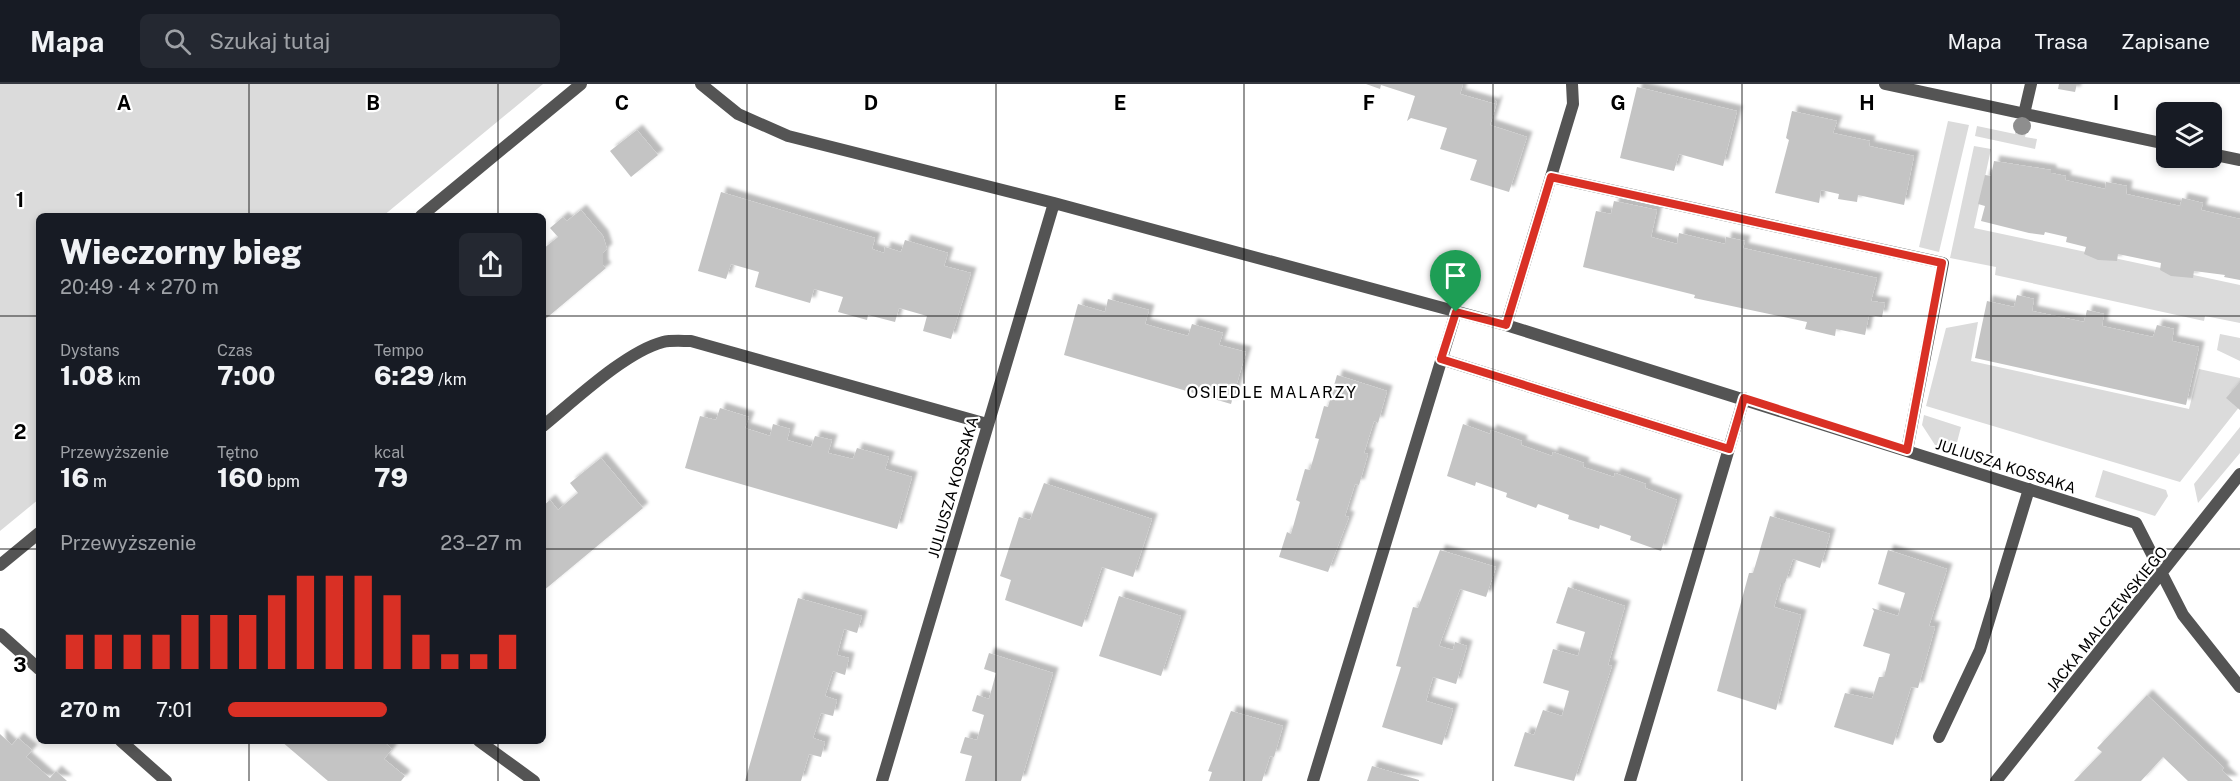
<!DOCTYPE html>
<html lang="pl">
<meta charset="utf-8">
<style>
body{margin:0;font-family:"Public Sans",sans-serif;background:#242831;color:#f1f3f6;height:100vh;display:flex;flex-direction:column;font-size:22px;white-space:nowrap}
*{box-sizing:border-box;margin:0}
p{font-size:20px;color:#9ea1a6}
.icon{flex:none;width:33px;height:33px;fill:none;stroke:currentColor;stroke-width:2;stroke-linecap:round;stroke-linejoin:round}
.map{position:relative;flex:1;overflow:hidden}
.side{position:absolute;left:36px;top:129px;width:510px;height:531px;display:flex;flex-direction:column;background:#171b24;border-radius:9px;box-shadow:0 3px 9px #0003}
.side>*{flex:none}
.tools{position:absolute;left:2156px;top:18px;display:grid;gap:12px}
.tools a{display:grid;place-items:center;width:66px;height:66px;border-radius:9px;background:#171b24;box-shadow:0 3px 9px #0003;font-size:30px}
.pin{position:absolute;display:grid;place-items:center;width:51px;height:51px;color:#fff;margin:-62px -26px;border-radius:50% 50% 50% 0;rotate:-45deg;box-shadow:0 0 6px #0007}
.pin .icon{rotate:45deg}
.round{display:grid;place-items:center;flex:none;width:63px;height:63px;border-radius:9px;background:#242831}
.summary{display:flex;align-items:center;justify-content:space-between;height:102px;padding:0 24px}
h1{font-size:33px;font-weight:800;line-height:45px}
.metrics{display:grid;grid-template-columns:repeat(3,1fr);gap:9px;height:102px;padding:6px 24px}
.metrics div{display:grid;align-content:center}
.metrics b{font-size:26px;font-weight:800}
.metrics small{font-size:16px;font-weight:400}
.metrics p{font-size:16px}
.chart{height:168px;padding:12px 24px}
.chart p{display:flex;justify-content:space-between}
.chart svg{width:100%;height:108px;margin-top:6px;stroke:#d93025;stroke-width:6}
ul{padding:0 24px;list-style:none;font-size:20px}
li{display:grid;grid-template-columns:96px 72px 1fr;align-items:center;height:45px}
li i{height:15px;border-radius:8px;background:#d93025}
header{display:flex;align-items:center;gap:36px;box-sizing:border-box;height:84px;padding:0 30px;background:#171b24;border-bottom:2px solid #363941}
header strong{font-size:28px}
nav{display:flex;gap:33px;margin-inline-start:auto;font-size:21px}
.search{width:420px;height:54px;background:#242831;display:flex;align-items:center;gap:15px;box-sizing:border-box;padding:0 21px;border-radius:9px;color:#9ea1a6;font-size:22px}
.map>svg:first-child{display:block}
.green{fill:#dbdbdb}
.building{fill:#c4c4c4;filter:url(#shadow)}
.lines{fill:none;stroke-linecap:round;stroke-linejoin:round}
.service{stroke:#545454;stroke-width:12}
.minor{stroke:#545454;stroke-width:12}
.tree{fill:#8e8e8e}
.route-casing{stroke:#fff;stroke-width:12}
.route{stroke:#d93025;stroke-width:8}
.grid{fill:none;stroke:#000;stroke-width:1.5;stroke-opacity:0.55}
.labels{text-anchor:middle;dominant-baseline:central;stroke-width:4.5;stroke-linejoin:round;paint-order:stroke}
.street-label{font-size:15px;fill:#000;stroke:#fff}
.neighbourhood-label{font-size:16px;letter-spacing:1.5px;fill:#000;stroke:#fff}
.grid-label{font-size:20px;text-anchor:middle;font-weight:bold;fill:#000;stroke:#fff;stroke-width:4.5;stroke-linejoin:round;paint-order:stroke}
</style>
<header>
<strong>Mapa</strong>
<div class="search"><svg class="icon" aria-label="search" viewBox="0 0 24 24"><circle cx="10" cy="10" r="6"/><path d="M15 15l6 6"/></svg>Szukaj tutaj</div>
<nav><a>Mapa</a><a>Trasa</a><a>Zapisane</a></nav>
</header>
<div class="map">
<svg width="2240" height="697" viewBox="0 0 2240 697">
<defs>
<filter id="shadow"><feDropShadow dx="5.5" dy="-5.5" stdDeviation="1.5" flood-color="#0004"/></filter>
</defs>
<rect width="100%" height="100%" fill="#fff"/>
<path class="green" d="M0 0H543L383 132H39V415L0 447Z
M2019 29 2029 31 2025 53 2037 55 2035 65 1975 52 1977 42 2015 50Z
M1948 37 1969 41 1939 168 1919 163Z
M1974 62 1991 65 1974 144 2240 201V239L2205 232 2204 237 1995 191 1996 183 1950 174Z
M1978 238 1971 277 2189 325 2199 285 2240 294V322L2180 398 1926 322 1946 244Z
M2220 250 2240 254V277L2217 266Z
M1924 331 1961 343 1955 366 1935 361 1922 341Z
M2240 343V369L2198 419 2194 400Z
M2103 386 2166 406 2168 412 2155 432 2095 413Z"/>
<path class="building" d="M1366 0H1463L1460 10 1495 20V16L1497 18 1490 41 1527 53 1509 108 1470 96 1477 76 1440 65 1447 44 1411 34 1407 37 1415 12 1381 1 1380 5Z
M2059 0H2077L2075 8 2058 5Z
M1637 3 1737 27 1723 82 1679 70 1674 87 1620 74Z
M1792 27 1837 37 1833 49 1870 57 1869 62 1914 72 1904 121 1858 111 1857 118 1838 115 1839 110 1821 106 1819 119 1775 109 1789 56 1786 54Z
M637 46 658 71 631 93 610 67Z
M1994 77 2051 86V89L2066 92 2065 96 2105 105 2106 98 2127 102 2126 110 2180 122 2182 114 2203 119 2201 126 2240 135V196L2224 193 2225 191 2194 187 2193 194 2171 192 2160 186 2161 179 2118 170 2117 177 2098 176 2084 170 2086 163 2066 158 2067 153 2045 148 2044 151 2029 149 1981 137 1985 122 1978 120 1985 91 1991 92Z
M721 108 875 154 872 165 884 169 885 163 901 168 905 156 948 169 944 182 971 189 951 255 923 247 927 232 899 224 895 238 868 231 867 236 838 228 843 213 814 205 810 219 755 203 759 188 731 180 726 195 698 187Z
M1614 117 1657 126 1651 153 1677 160 1679 149 1725 160 1726 153 1745 157 1743 164 1877 194 1871 217 1885 219 1882 233 1869 231 1865 251 1836 245 1835 252 1805 245 1807 238 1694 214 1695 211 1583 183 1596 127 1611 130Z
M581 126 603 152 607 165 603 169V181L606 184 543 237V165L558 153 550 144 563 133 567 137Z
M2017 211 2034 215 2032 227 2084 238 2087 226 2104 230 2102 242 2153 253 2157 241 2174 245 2172 257 2199 263 2186 321 1975 274 1987 217 2014 223Z
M1108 215 1149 226 1145 240 1162 245 1188 252 1192 240 1223 249 1219 261 1246 268 1231 320 1064 271 1078 220 1105 228Z
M1337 291 1387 307 1378 339 1374 337 1364 369 1368 370 1359 401 1355 400 1345 432 1349 433 1328 488 1279 473 1287 448 1291 450 1300 418 1296 416 1305 385 1310 386 1319 355 1315 354 1324 322 1328 323Z
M2240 298V326L2226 314Z
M720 324 749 333 745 344 770 352 773 340 790 345 787 356 811 363 815 352 832 356 828 369 853 375 857 364 889 373 885 385 912 393 897 445 685 384 700 332 716 336Z
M1463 340 1490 350 1491 346 1522 357 1521 361 1552 372 1553 368 1584 379 1583 383 1614 393 1615 389 1646 400 1645 404 1677 416 1661 467 1630 456 1631 452 1600 441 1599 445 1568 435 1569 431 1538 420 1536 424 1506 413 1507 409 1476 398 1475 402 1447 392Z
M601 374 643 424 543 507V422L550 416 558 426 578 409 570 399Z
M1044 399 1152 435 1133 493 1102 483 1082 543 1005 516 1011 496 1000 492 1019 433 1030 436Z
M1770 432 1830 450 1820 484 1793 475 1785 499H1781L1774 523 1801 531 1776 626 1717 607 1749 489H1753Z
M1440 466 1496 483 1486 513 1460 505 1439 562 1453 566 1455 558 1467 562 1456 600 1433 593 1426 617 1453 625 1442 661 1382 643 1401 583 1396 582 1413 523 1418 524Z
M1888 466 1947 485 1929 542 1935 543 1918 604 1911 603 1893 661 1834 643 1845 609 1872 615 1879 593H1884L1890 570 1863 562 1874 527 1872 524 1898 532 1905 509 1878 500Z
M1568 503 1625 522 1608 581 1612 582 1574 697 1514 682 1525 648 1534 651 1543 626 1562 632 1569 607 1543 599 1553 565 1578 572 1585 548 1556 539Z
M1119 512 1181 532 1161 592 1099 572Z
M798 514 862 532 857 549 844 545 837 571 849 574 845 591 833 587 825 612 837 616 833 632 821 629 813 654 825 658 821 673 809 670 801 697H745Z
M989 569 1053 589 1021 697H965L972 672 960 669 965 653 977 656 984 631 972 627 977 611 989 615 996 589 984 585Z
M2147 611 2224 684 2222 686 2233 697H2188L2163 673 2141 697H2074L2102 668 2097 664Z
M1231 627 1283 642 1274 673 1270 672 1262 697H1209L1212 688 1208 687Z
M0 650 12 661 18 654 32 666 26 673 50 694 56 687 67 697H0Z
M281 657H383L392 665 384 675 405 692 401 697H328Z
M1372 682 1419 696V697H1367Z"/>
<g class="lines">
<path class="service" d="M1885 0 2166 60
M2024 30 2031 0
M2211 70 2240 76
M1551 93 1943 179 1907 366
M1939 653 1980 566 2029 405"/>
<path class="minor" d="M701 0 738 30 788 52 1054 119 1506 241 2136 439 2183 531 2240 603
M421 132 581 0
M1506 241 1573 20 1572 0
M1441 275 1729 365
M543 342C574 317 625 268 663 258 671 256 682 257 691 257L987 340
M0 481 39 449
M0 550 39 585
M121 657 166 697
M479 657 534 697
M882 697 1054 119
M1313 697 1456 228
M1630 697 1744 314
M1996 697 2240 390"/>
</g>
<circle class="tree" cx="2022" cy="42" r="9"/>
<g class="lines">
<defs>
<path id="route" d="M1551 93 1942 179 1907 366 1744 314 1729 365 1441 275 1456 228 1506 241Z"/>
</defs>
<use href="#route" class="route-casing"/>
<use href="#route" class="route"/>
</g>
<path class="grid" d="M249 0V132M498 0V132M747 0V697M996 0V697M1244 0V697M1493 0V697M1742 0V697M1991 0V697M0 232H39M543 232H2240M0 465H39M543 465H2240M249 657V697M498 657V697"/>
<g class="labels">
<g class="street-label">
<text transform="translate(2006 382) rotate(18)">JULIUSZA KOSSAKA</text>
<text transform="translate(953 403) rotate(-74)">JULIUSZA KOSSAKA</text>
<text transform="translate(2107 535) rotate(-51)">JACKA MALCZEWSKIEGO</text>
</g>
<g class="neighbourhood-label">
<text x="1272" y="308">OSIEDLE MALARZY</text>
</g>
</g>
<g class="grid-label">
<text x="124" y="26">A</text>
<text x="373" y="26">B</text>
<text x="622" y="26">C</text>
<text x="871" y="26">D</text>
<text x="1120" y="26">E</text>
<text x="1369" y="26">F</text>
<text x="1618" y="26">G</text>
<text x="1867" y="26">H</text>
<text x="2116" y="26">I</text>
<text x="20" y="123">1</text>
<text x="20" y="355">2</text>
<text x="20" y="588">3</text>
</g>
</svg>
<div class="tools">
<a><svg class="icon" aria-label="layers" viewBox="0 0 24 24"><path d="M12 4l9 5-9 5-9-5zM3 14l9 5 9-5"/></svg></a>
</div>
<div class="pin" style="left:1456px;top:228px;background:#1e9e55"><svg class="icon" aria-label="arrive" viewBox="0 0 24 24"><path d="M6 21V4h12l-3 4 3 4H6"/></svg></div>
<section class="side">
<div class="summary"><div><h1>Wieczorny bieg</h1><p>20:49 · 4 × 270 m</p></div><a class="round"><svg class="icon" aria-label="share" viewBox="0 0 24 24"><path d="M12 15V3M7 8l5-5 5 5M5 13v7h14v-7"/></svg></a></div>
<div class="metrics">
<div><p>Dystans</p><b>1.08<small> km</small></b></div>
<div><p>Czas</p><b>7:00</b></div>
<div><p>Tempo</p><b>6:29<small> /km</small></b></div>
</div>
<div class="metrics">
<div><p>Przewyższenie</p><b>16<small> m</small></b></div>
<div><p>Tętno</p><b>160<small> bpm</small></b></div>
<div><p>kcal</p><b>79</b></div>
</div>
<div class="chart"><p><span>Przewyższenie</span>23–27 m</p>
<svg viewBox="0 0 160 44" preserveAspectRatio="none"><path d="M5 44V30M15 44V30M25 44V30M35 44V30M45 44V22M55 44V22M65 44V22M75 44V14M85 44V6M95 44V6M105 44V6M115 44V14M125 44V30M135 44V38M145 44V38M155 44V30"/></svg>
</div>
<ul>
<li><b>270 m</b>7:01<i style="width:54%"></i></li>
</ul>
</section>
</div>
